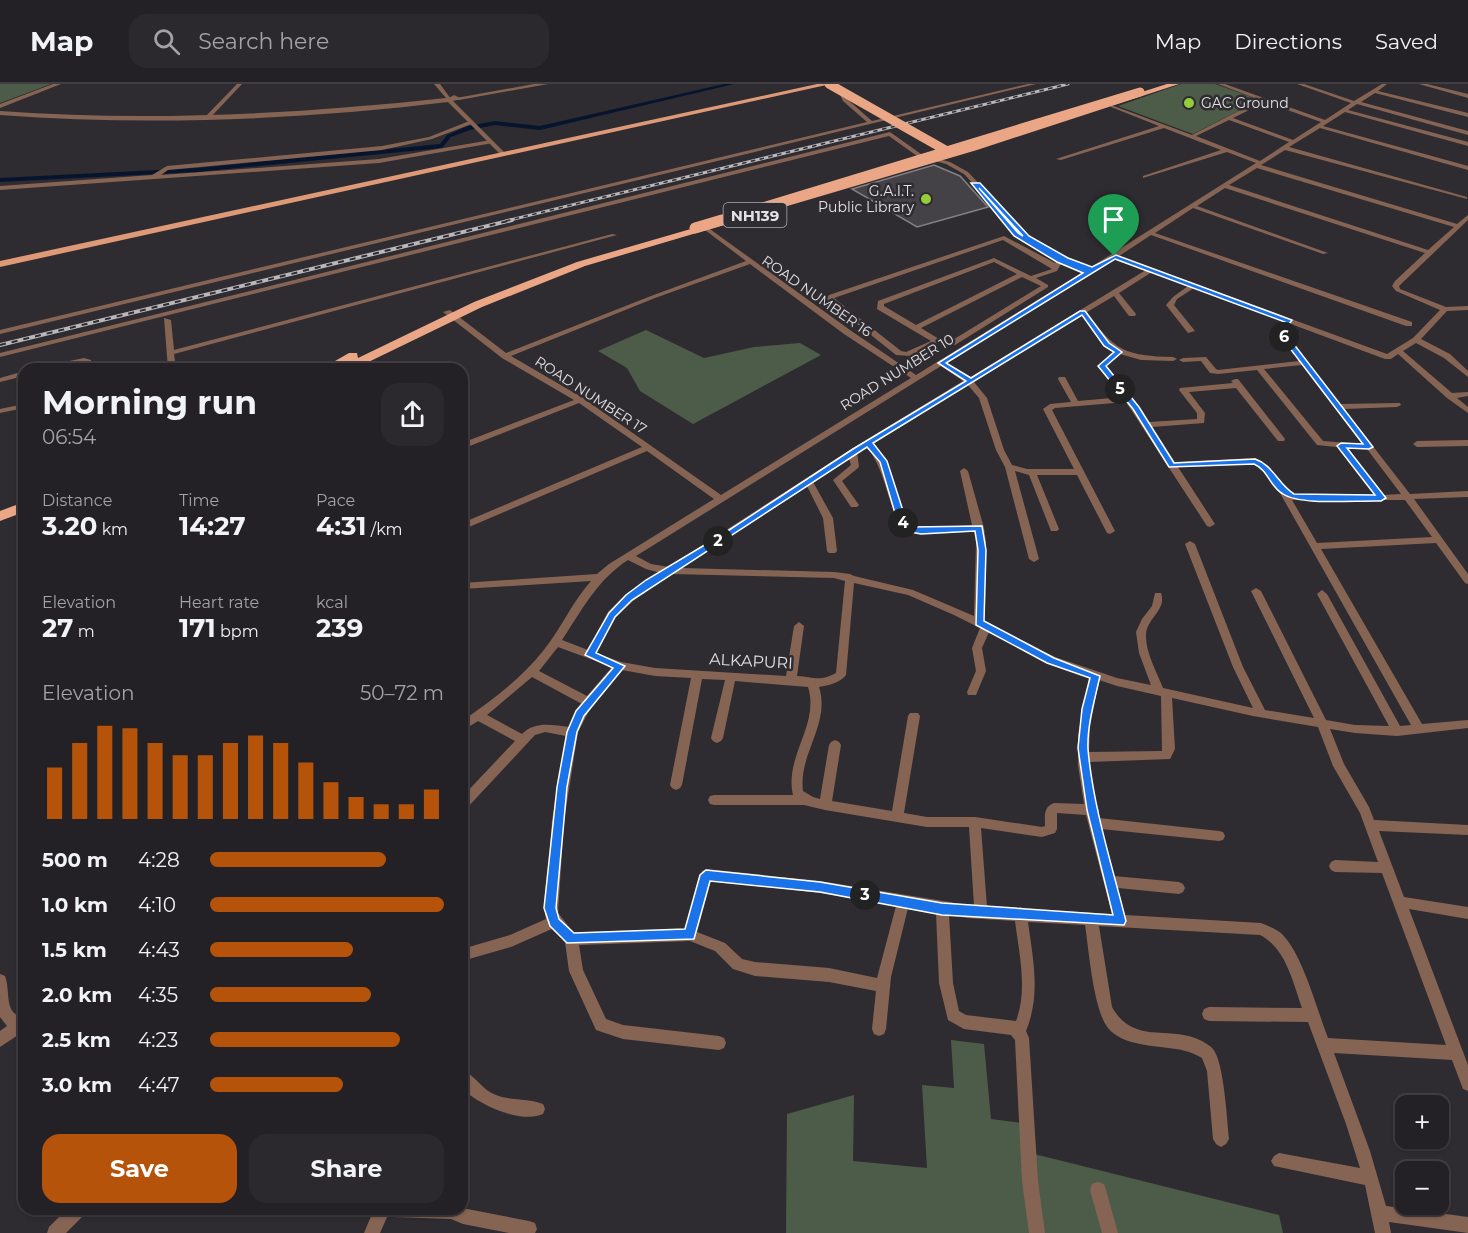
<!DOCTYPE html>
<meta charset="utf-8">
<style>
body{margin:0;font-family:Montserrat,sans-serif;background:#2b292d;color:#f1f3f6;height:100vh;display:flex;flex-direction:column;font-size:22px;white-space:nowrap}
*{box-sizing:border-box;margin:0}
p{font-size:20px;color:#a3a3a7}
.icon{flex:none;width:33px;height:33px;fill:none;stroke:currentColor;stroke-width:2;stroke-linecap:round;stroke-linejoin:round}
.map{position:relative;flex:1;overflow:hidden}
.panel{position:absolute;left:18px;top:279px;width:450px;height:852px;display:flex;flex-direction:column;background:#232125;border-radius:18px;box-shadow:0 2px 4px #0004,0 0 0 2px #403e42}
.panel>*{flex:none}
.controls{position:absolute;left:1395px;top:1011px;display:grid;gap:12px}
.controls a{display:grid;place-items:center;width:54px;height:54px;border-radius:12px;background:#232125;box-shadow:0 2px 4px #0004,0 0 0 2px #403e42;font-size:30px}
.pin{position:absolute;display:grid;place-items:center;width:51px;height:51px;color:#fff;margin:-62px -26px;border-radius:50% 50% 50% 0;rotate:-45deg;box-shadow:0 0 6px #0007}
.pin .icon{rotate:45deg}
.km{position:absolute;width:30px;height:30px;margin:-15px;border-radius:50%;background:#222;color:#fff;font-size:16px;line-height:30px;text-align:center}
.round{display:grid;place-items:center;flex:none;width:63px;height:63px;border-radius:18px;background:#2b292d}
.overview{display:flex;align-items:center;justify-content:space-between;height:102px;padding:0 24px}
h1{font-size:33px;font-weight:700;line-height:45px}
.stats{display:grid;grid-template-columns:repeat(3,1fr);gap:9px;height:102px;padding:6px 24px}
.stats div{display:grid;align-content:center}
.stats b{font-size:26px;font-weight:700}
.stats small{font-size:16px;font-weight:400}
.stats p{font-size:16px}
.chart{height:168px;padding:12px 24px}
.chart p{display:flex;justify-content:space-between}
.chart svg{width:100%;height:108px;margin-top:6px;stroke:#b45309;stroke-width:6}
.button{display:flex;gap:12px;margin-top:auto;padding:12px 24px}
.button a{flex:1;height:69px;border-radius:18px;background:#b45309;color:#fff;font-size:24px;font-weight:700;line-height:69px;text-align:center}
.button a+a{background:#2b292d;color:#f1f3f6}
ul{padding:0 24px;list-style:none;font-size:20px}
li{display:grid;grid-template-columns:96px 72px 1fr;align-items:center;height:45px}
li i{height:15px;border-radius:8px;background:#b45309}
header{display:flex;align-items:center;gap:36px;box-sizing:border-box;height:84px;padding:0 30px;background:#232125;border-bottom:2px solid #403e42}
header strong{font-size:28px}
nav{display:flex;gap:33px;margin-inline-start:auto;font-size:21px}
.search{width:420px;height:54px;background:#2b292d;display:flex;align-items:center;gap:15px;box-sizing:border-box;padding:0 21px;border-radius:18px;color:#a3a3a7;font-size:22px}
.map>svg:first-child{display:block}
.green{fill:#4c5c48}
.lines{fill:none;stroke-linecap:round;stroke-linejoin:round}
.canal{fill:#06152d;fill-rule:evenodd}
.building{fill:#454247;stroke:#827f84;stroke-width:1.5}
.minor{fill:#866454;fill-rule:evenodd}
.tertiary{fill:#866454;fill-rule:evenodd}
.primary{fill:#de9977;fill-rule:evenodd}
.trunk{fill:#eaa685;fill-rule:evenodd}
.rail-far1-casing{stroke:#b8b7ba;stroke-width:3}
.rail-casing{stroke:#b8b7ba;stroke-width:4}
.rail-far1{stroke:#2f2c31;stroke-width:1.5;stroke-dasharray:4.5;stroke-linecap:butt}
.rail{stroke:#2f2c31;stroke-width:2;stroke-dasharray:6;stroke-linecap:butt}
.trunk-bridge-far1{stroke:#eaa685;stroke-width:9}
.trunk-bridge{stroke:#eaa685;stroke-width:11}
.route{fill:#1a73e8;stroke:#fff;stroke-width:1.5;fill-rule:evenodd}
.poi-dot{fill:#95cc3a;stroke:#2f2c31;stroke-width:2}
.labels{text-anchor:middle;dominant-baseline:central;stroke-width:5;stroke-linejoin:round;paint-order:stroke}
.far-poi-label{font-size:14px;fill:#e2e1e4;stroke:#2f2c31;text-anchor:start}
.far-street-label{font-size:14px;fill:#e2e1e4;stroke:#2f2c31}
.shield{fill:#2f2c31;stroke:#acabae;stroke-width:1.5}
.shield-label{font-size:15px;font-weight:bold;fill:#e2e1e4}
.street-label{font-size:16px;fill:#e2e1e4;stroke:#2f2c31}
</style>
<header>
<strong>Map</strong>
<div class="search"><svg class="icon" aria-label="search" viewBox="0 0 24 24"><circle cx="10" cy="10" r="6"/><path d="M15 15l6 6"/></svg>Search here</div>
<nav><a>Map</a><a>Directions</a><a>Saved</a></nav>
</header>
<div class="map">
<svg width="1468" height="1149" viewBox="0 0 1468 1149">
<rect width="100%" height="100%" fill="#2f2c31"/>
<path class="green" d="M0 0H51L0 19Z
M1181 0H1215L1260 16 1193 50 1118 22Z
M646 246 704 274 754 263 800 259 821 271 693 340 640 307 627 284 598 267Z
M951 956 984 960 991 1035 1021 1039 1026 1068 1279 1131 1283 1149H786L787 1030 854 1011 853 1077 927 1084 922 1001 954 1004Z"/>
<g class="lines">
<path class="canal" d="M724 0H734L540 46 495 41 470 46 451 53 442 64 197 88 0 98V94L197 84 440 60 447 51 468 42 495 37 540 42Z"/>
</g>
<path class="building" d="M934 81 960 92 988 123 917 143 852 105Z"/>
<g class="lines">
<path class="minor" d="M237 0H242L208 36H204V34Z
M835 0H839L847 15 872 37 1028 0H1036L0 250V246L867 38 843 17Z
M1218 0H1225L1325 36 1351 19 1297 0H1304L1354 17 1382 0H1387L1378 7 1468 29V33L1375 9 1361 18 1468 47V51L1357 20 1348 26 1468 58V62L1345 28 1323 42 1468 82V86L1320 44 1289 63 1467 113V115L1285 66 1261 81 1457 140 1468 131V136L1399 202 1400 205 1446 223 1468 222V226L1447 227 1421 255 1450 270 1468 287V293L1444 274 1416 259 1403 267 1452 309 1468 308V312L1457 314 1468 323V329L1447 314 1398 270 1391 275H1385L1291 240 1285 246 1290 256 1340 320 1400 319 1401 321 1397 323 1344 325 1410 410 1468 407V413L1414 415 1468 490V500L1465 499 1436 459 1321 465 1422 640 1468 636V644L1397 652 1355 649 1330 645 1344 680 1369 723 1374 736 1468 741V751L1379 747 1404 813 1468 823V835L1409 825 1468 981V1007L1463 1005 1452 976 1334 969 1370 1067 1386 1122 1468 1133V1149L1389 1138 1391 1149H1375L1365 1101 1274 1082 1271 1077 1274 1072 1279 1069 1360 1084 1346 1040 1308 938 1209 937 1204 935 1202 930 1204 925 1209 923 1302 924C1293 899 1286 864 1260 851L1099 842 1112 923C1134 962 1169 940 1202 957 1205 959 1211 962 1213 965 1224 978 1227 1036 1229 1055L1226 1060 1221 1063 1216 1060 1213 1055 1207 987 1202 974C1183 962 1162 965 1140 960 1129 958 1115 953 1108 944 1093 925 1089 866 1085 841L1028 838C1033 875 1041 911 1026 947L1029 954 1038 1097 1045 1149H1029L1022 1097 1015 956 1011 951 964 945 948 936 939 899 936 829 908 824 891 893 886 945 884 950 879 952 874 950 872 945 876 907 829 898 755 892 733 885 715 867 690 857 579 861 583 886 606 935 623 941 719 952 724 954 726 959 724 964 719 966 623 955 596 946 569 887 565 858 554 844 511 863 462 877V865L510 851 546 835 545 831 552 737 566 652 545 648 535 651 466 725 462 726V713L515 657 478 637 462 647V637C491 617 521 595 543 567 561 545 572 518 591 497L462 505V499L597 490 609 480 714 415 647 367 462 446V439L642 363 579 319 462 365V359L574 316 502 274 443 228 450 226 506 269 651 212 746 177 705 146V144L707 143 850 246 916 291 1086 186 1064 177 1025 155 964 90 946 80 917 72 889 52 0 273V269L890 48 921 70 950 78 968 88 1029 153 1068 175 1091 183 1256 79 1227 68 1143 94V92L1221 66 1164 44 1061 76 1056 75 1159 42 1111 23V21L1192 51 1260 16ZM1265 18 1321 38 1293 56 1233 34ZM1229 36 1289 58 1260 77 1196 52ZM1257 84 1454 143 1428 166 1229 101ZM1225 104 1425 169 1395 197 1392 202 1396 207 1440 226 1413 254 1387 270 1119 172 1151 151 1406 242H1412V238L1155 149 1193 124 1323 170 1328 169 1197 122ZM1115 174 1146 186 969 294 946 279ZM750 180 844 250 911 294 721 411 583 314 511 272 655 214ZM1152 188 1188 202 1173 213 1166 221 1188 249 1195 247 1174 221 1177 215 1194 204 1285 238 1277 246 1299 277 1218 286 1216 285 1206 273 1183 274 1179 276 1183 278 1201 277 1210 289 1218 290 1257 286 1317 361 1337 363 1374 411 1294 410C1278 400 1273 380 1255 374L1175 378 1152 343 1204 339 1205 329 1189 308 1236 304 1278 357H1284L1285 355 1238 295H1235L1231 297 1233 299 1180 304 1179 306 1197 329V335L1149 338 1132 313 1106 282 1120 270 1141 276 1173 277 1177 275 1173 273C1126 272 1114 267 1087 228L1114 212 1129 232H1135L1136 230 1119 209ZM1082 231 1099 255 1114 267 1098 282 1123 313 1078 317 1065 293H1059L1058 295 1071 318 1050 320 1043 325 1074 385H1027L1012 381 1004 366 987 314 974 298ZM1302 281 1362 360 1323 357 1264 285ZM941 282 963 297 853 364 669 483 651 480 636 472ZM968 301 979 314 996 366 1005 383 1029 475 1034 478 1039 475 1015 387 1029 391 1051 447H1057L1059 445 1037 391H1077L1107 449 1110 450 1115 447 1052 326 1055 324 1126 318 1207 442 1210 443 1215 440 1178 383 1254 380 1261 383 1280 409 1411 641 1400 642 1327 510 1322 506 1317 510 1389 642 1355 641 1326 636 1261 507 1256 504 1251 507 1314 634 1265 626 1243 583 1195 460 1190 457 1185 460 1233 583 1253 624 1163 604C1157 588 1145 568 1146 550 1147 534 1167 526 1161 509H1155L1152 522 1142 535 1136 548 1139 569 1151 601 1117 594 1055 573 984 537 986 458 984 444 968 387 964 384 960 387 972 441 922 444 911 442C892 417 895 386 873 359ZM867 363C887 388 886 421 905 447L922 450 974 447 976 458 974 532 913 506 854 492 850 490 834 488 682 484 807 402 823 434 827 467 829 469H835L837 467 833 434 813 398 849 374 851 381 833 396 851 423H857L859 421 842 397 858 384 859 382 857 369ZM1347 364 1367 365 1401 410 1383 411ZM1292 416H1405L1432 453 1317 459ZM628 476 646 485 661 489 625 511 608 528 588 566 562 556C582 526 597 496 628 476ZM672 490 834 494 845 497 836 589C819 598 814 593 797 592L804 542 799 538 794 542 786 592 655 584 621 578 596 569 616 533 633 517ZM854 499 908 511 954 531 980 544 972 564 976 587 967 608 968 611H976L986 587 982 564 989 548 1047 579 1089 593 1078 651V681L1084 720 1054 719C1043 723 1045 732 1045 742L1042 743 975 733H927L904 729 920 632 918 629H910L908 632 892 727 832 717 841 661 839 658 835 656 831 658 829 661 820 715 813 713 803 707C798 670 831 640 819 603 829 601 840 599 846 591ZM558 563 612 583 587 612 539 587ZM622 586 655 592 691 594 670 701 672 704 676 706 680 704 682 701 702 595 725 596 711 654 713 657 717 659 721 657 723 654 735 597 808 603C820 641 784 672 793 711H714L710 712 708 716 710 720 714 721H804L825 726 927 743H969L974 822 820 797 706 785 702 787 700 791 685 845 574 849 558 829 564 737 578 648 592 621ZM532 593 582 620 569 643C552 641 535 637 522 650L487 631ZM1099 596 1117 602 1161 612 1162 667 1089 668 1090 643ZM1172 614 1253 632 1318 643 1333 682 1360 729 1378 778 1335 776 1331 778 1329 782 1331 786 1335 788 1382 789 1446 961 1328 954C1317 926 1303 871 1282 850 1276 845 1268 842 1261 839L1125 831 1118 804 1179 810 1183 808 1185 804 1183 800 1179 798 1114 792 1101 745 1219 757 1223 756 1225 752 1223 748 1219 747 1099 734 1098 729 1099 726 1096 722 1089 678 1170 675 1175 665ZM1057 729 1086 731 1112 830 1025 825 1020 823 1015 825 987 823 981 744 1042 753 1055 749 1057 745ZM711 797 820 809 896 822 877 894 829 884 755 878 742 875 725 859 697 848ZM949 831 967 834 1015 837C1019 869 1028 906 1016 937L966 931 959 927 953 899Z
M1419 0H1427L1468 10V14Z
M454 11 462 15 448 18 445 16Z
M472 36 474 39 432 55 382 66 168 86 161 91 379 75 491 56 494 58 493 59 379 79 0 106V102L152 91 167 82 382 62 429 53Z
M612 150 617 151 174 270 176 285H168L164 234 171 236 174 266Z
M1004 152 1055 179 1058 178 1061 180 1057 187 1036 194 1048 201V203L955 261 938 259 910 272 896 271 826 215 829 211ZM1003 156 1052 185 1031 192 994 174 878 217 877 225 931 257 906 268 901 267 834 214ZM994 178 1017 190 916 241 884 222V220ZM1022 193 1041 202 951 257 939 255 921 244Z
M84 274 91 276 92 285H84L83 278 54 285H39L40 283Z
M297 279 304 281 298 285H288Z
M21 288H24V292L0 298V294Z
M24 320V324L0 329V325Z
M1468 356V362L1417 363 1413 360 1417 357Z
M0 890 5 892C11 907 3 931 24 933V947L0 963V947L7 942 0 933Z
M462 986C475 991 482 1006 496 1011 511 1017 529 1014 543 1020L545 1025 543 1030C521 1040 478 1021 462 1004Z
M1098 1098 1104 1100 1106 1106 1118 1149H1102L1090 1106 1092 1100Z
M462 1124 529 1137 535 1139 537 1145 535 1149H509L463 1140 451 1135 393 1133 388 1131 380 1149H364L374 1125H462Z
M67 1125H86L84 1131 66 1149H47L49 1143Z"/>
<path class="tertiary" d="M53 0H61L0 24V20Z
M434 0H440L451 15 504 68V70H500L448 18C299 36 150 42 0 31V27C150 38 297 30 446 14Z
M534 0H548L459 16 456 14Z"/>
<path class="primary" d="M817 0H831L0 183V177Z"/>
<path class="trunk" d="M1167 0H1179L977 66 585 182 482 223 354 285H321L349 269H357L358 274 474 218 577 178 921 78Z
M24 418V428L0 437V427Z"/>
<defs>
<path id="rail-far1" d="M506 137 1068 0"/>
<path id="rail" d="M0 261 512 136"/>
</defs>
<use href="#rail-far1" class="rail-far1-casing"/>
<use href="#rail" class="rail-casing"/>
<use href="#rail-far1" class="rail-far1"/>
<use href="#rail" class="rail"/>
<path class="trunk-bridge-far1" d="M829 0 947 67
M717 137 1140 8"/>
<path class="trunk-bridge" d="M695 144 722 136"/>
</g>
<path class="route" d="M971 99H980L1029 152 1068 174 1092 183 1116 171 1292 236 1285 246 1286 250 1373 363 1369 365 1347 364 1386 414 1381 417C1358 416 1301 422 1283 410 1270 403 1268 386 1254 380L1169 383 1133 325 1098 282 1114 268 1104 262 1082 231 873 359 887 377 906 436 911 443 982 442 986 466 984 537 1054 574 1100 592C1095 615 1087 641 1088 665 1093 723 1112 781 1126 837L1124 841 942 831 820 808 710 797 694 855 567 859 550 842 544 824 557 703 567 648 576 627 613 584 585 571 609 529 626 511 646 496 723 450 853 365 966 297 938 279 1083 189 1057 178 1014 152ZM979 104 1023 152 1018 149ZM1115 175 1285 238 1278 246 1279 250 1363 360 1341 359 1337 362 1375 411 1294 410C1278 400 1273 381 1255 375L1174 379 1139 323 1106 282 1122 268 1109 259 1085 227H1080L971 294 946 279ZM867 363 880 378 897 436 905 447 921 450 975 447 978 466 976 541 1047 579 1090 594 1082 625 1078 664 1087 726 1113 831 942 819 820 798 706 786 700 791 685 845 574 849 559 835 556 824 567 703 577 648 584 632 625 582 596 569 615 533 632 516Z"/>
<g class="poi-dot">
<circle cx="1189" cy="19" r="6"/>
<circle cx="926" cy="115" r="6"/>
</g>
<g class="labels">
<g class="far-poi-label">
<text x="1201" y="19">GAC Ground</text>
<text x="914" y="107" text-anchor="end">G.A.I.T.<tspan x="914" dy="16">Public Library</tspan></text>
</g>
<g class="far-street-label">
<text transform="translate(817 212) rotate(35)">ROAD NUMBER 16</text>
<text transform="translate(897 288) rotate(-32)">ROAD NUMBER 10</text>
<text transform="translate(591 311) rotate(33)">ROAD NUMBER 17</text>
</g>
<rect class="shield" x="723.5" y="119" width="63" height="24" rx="4.5"/>
<g class="shield-label">
<text x="755" y="131">NH139</text>
</g>
<g class="street-label">
<text transform="translate(751 577) rotate(3)">ALKAPURI</text>
</g>
</g>
</svg>
<div class="controls">
<a>+</a>
<a>−</a>
</div>
<div class="pin" style="left:1114px;top:172px;background:#1e9e55"><svg class="icon" aria-label="arrive" viewBox="0 0 24 24"><path d="M6 21V4h12l-3 4 3 4H6"/></svg></div>
<b class="km" style="left:718px;top:457px">2</b>
<b class="km" style="left:865px;top:811px">3</b>
<b class="km" style="left:903px;top:439px">4</b>
<b class="km" style="left:1120px;top:305px">5</b>
<b class="km" style="left:1284px;top:253px">6</b>
<section class="panel">
<div class="overview"><div><h1>Morning run</h1><p>06:54</p></div><a class="round"><svg class="icon" aria-label="share" viewBox="0 0 24 24"><path d="M12 15V3M7 8l5-5 5 5M5 13v7h14v-7"/></svg></a></div>
<div class="stats">
<div><p>Distance</p><b>3.20<small> km</small></b></div>
<div><p>Time</p><b>14:27</b></div>
<div><p>Pace</p><b>4:31<small> /km</small></b></div>
</div>
<div class="stats">
<div><p>Elevation</p><b>27<small> m</small></b></div>
<div><p>Heart rate</p><b>171<small> bpm</small></b></div>
<div><p>kcal</p><b>239</b></div>
</div>
<div class="chart"><p><span>Elevation</span>50–72 m</p>
<svg viewBox="0 0 160 44" preserveAspectRatio="none"><path d="M5 44V23M15 44V13M25 44V6M35 44V7M45 44V13M55 44V18M65 44V18M75 44V13M85 44V10M95 44V13M105 44V21M115 44V29M125 44V35M135 44V38M145 44V38M155 44V32"/></svg>
</div>
<ul>
<li><b>500 m</b>4:28<i style="width:75%"></i></li>
<li><b>1.0 km</b>4:10<i style="width:100%"></i></li>
<li><b>1.5 km</b>4:43<i style="width:61%"></i></li>
<li><b>2.0 km</b>4:35<i style="width:69%"></i></li>
<li><b>2.5 km</b>4:23<i style="width:81%"></i></li>
<li><b>3.0 km</b>4:47<i style="width:57%"></i></li>
</ul>
<div class="button"><a>Save</a><a>Share</a></div>
</section>
</div>
